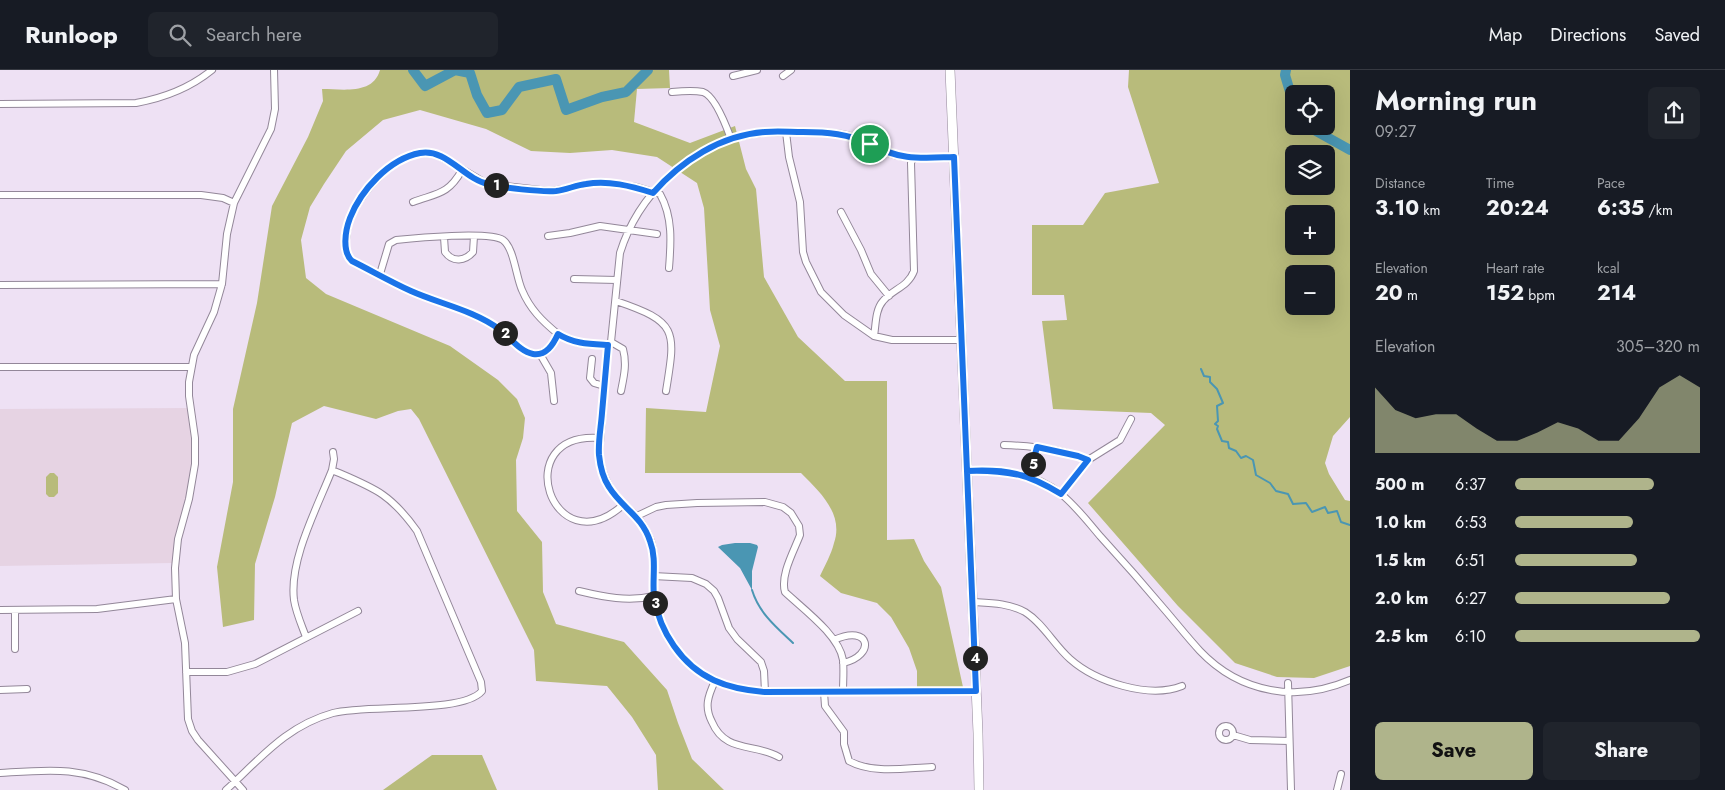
<!DOCTYPE html>
<meta charset="utf-8">
<style>
body{margin:0;font-family:Jost,sans-serif;background:#20242c;color:#f1f3f6;height:100vh;display:flex;flex-direction:column;font-size:19px;white-space:nowrap}
*{box-sizing:border-box;margin:0}
p{font-size:16px;color:#9ea1a6}
.icon{flex:none;width:28px;height:28px;fill:none;stroke:currentColor;stroke-width:2;stroke-linecap:round;stroke-linejoin:round}
.map{position:relative;flex:1;overflow:hidden}
.details{display:flex;flex-direction:column;background:#171b24;width:375px}
.details>*{flex:none}
.fabs{position:absolute;left:1285px;top:15px;display:grid;gap:10px}
.fabs a{display:grid;place-items:center;width:50px;height:50px;border-radius:8px;background:#171b24;box-shadow:0 5px 20px #0002;font-size:25px}
.pin{position:absolute;display:grid;place-items:center;width:42px;height:42px;color:#fff;margin:-21px;border:2px solid #fff;border-radius:50%;box-shadow:0 1px 5px #0007}
.km{position:absolute;width:25px;height:25px;margin:-12px;border-radius:50%;background:#222;color:#fff;font-size:14px;line-height:25px;text-align:center}
.round{display:grid;place-items:center;flex:none;width:52px;height:52px;border-radius:8px;background:#20242c}
.summary{display:flex;align-items:center;justify-content:space-between;height:85px;padding:0 25px}
h1{font-size:28px;font-weight:700;line-height:38px}
.metrics{display:grid;grid-template-columns:repeat(3,1fr);gap:8px;height:85px;padding:5px 25px}
.metrics div{display:grid;align-content:center}
.metrics b{font-size:21px;font-weight:700}
.metrics small{font-size:14px;font-weight:400}
.metrics p{font-size:14px}
.chart{height:140px;padding:10px 25px}
.chart p{display:flex;justify-content:space-between}
.chart svg{width:100%;height:90px;margin-top:5px;fill:#afb48b;opacity:.7}
.primary-button{display:flex;gap:10px;margin-top:auto;padding:10px 25px}
.primary-button a{flex:1;height:58px;border-radius:8px;background:#afb48b;color:#111;font-size:20px;font-weight:700;line-height:58px;text-align:center}
.primary-button a+a{background:#20242c;color:#f1f3f6}
ul{padding:0 25px;list-style:none;font-size:16px}
li{display:grid;grid-template-columns:80px 60px 1fr;align-items:center;height:38px}
li i{height:12px;border-radius:6px;background:#afb48b}
header{display:flex;align-items:center;gap:30px;box-sizing:border-box;height:70px;padding:0 25px;background:#171b24;border-bottom:1px solid #363941}
header strong{font-size:24px}
nav{display:flex;gap:28px;margin-inline-start:auto;font-size:18px}
.search{width:350px;height:45px;background:#20242c;display:flex;align-items:center;gap:12px;box-sizing:border-box;padding:0 18px;border-radius:8px;color:#9ea1a6;font-size:19px}
main{display:flex;flex:1;min-height:0}
.map>svg:first-child{display:block}
.education{fill:#e6d3e3}
.green{fill:#b8bb7b;fill-rule:evenodd}
.water{fill:#4a96b3}
.lines{fill:none;stroke-linecap:round;stroke-linejoin:round}
.stream{stroke:#4a96b3;stroke-width:2}
.river{stroke:#4a96b3;stroke-width:10}
.minor-casing{stroke:#938799;stroke-width:8}
.secondary-casing{stroke:#938799;stroke-width:10}
.minor{stroke:#fff;stroke-width:6}
.secondary{stroke:#fff;stroke-width:9}
.route-casing{stroke:#fff;stroke-width:10}
.route{stroke:#1a73e8;stroke-width:6}
</style>
<header>
<strong>Runloop</strong>
<div class="search"><svg class="icon" aria-label="search" viewBox="0 0 24 24"><circle cx="10" cy="10" r="6"/><path d="M15 15l6 6"/></svg>Search here</div>
<nav><a>Map</a><a>Directions</a><a>Saved</a></nav>
</header>
<main>
<div class="map">
<svg width="1350" height="720" viewBox="0 0 1350 720">
<rect width="100%" height="100%" fill="#eee1f4"/>
<path class="education" d="M188 338 192 371 190 413 172 493 0 496V339Z"/>
<path class="green" d="M380 0H669L670 18 637 19 634 52 690 73 735 56 746 99 756 119 764 207 798 267 845 311H887V470L914 469 924 491 941 517 963 617H917V601L909 578 891 547 877 533 841 523 820 506C825 495 831 485 834 473 844 444 820 422 801 403H645L646 338 706 342 720 276 710 240 704 138 697 113 657 87 612 80 570 83 531 81 486 59 420 40 383 50 346 81 324 114 310 137 301 170 306 208 326 224 450 276 498 310 517 329 525 348 523 368 516 390 517 441 542 472 543 522 556 554 624 572 667 620 678 653 692 689 724 720H658L656 685 632 647 607 616 536 611 534 580 419 349 411 339 398 341 376 349 324 336 292 353 275 427 255 494 254 550 223 557 217 497 233 412V339L257 233 272 136 308 67 323 31 322 19C343 19 373 25 380 0Z
M1129 0H1350V347L1333 366 1325 393 1329 404 1345 430 1350 431V596L1314 608 1277 607 1235 593 1178 536 1088 433 1165 355 1151 343 1053 339 1042 251 1067 250 1064 225H1032V155H1083L1105 123 1159 113 1128 17ZM1294 24H1326V56H1294ZM1294 84H1326V116H1294ZM1294 144H1326V176H1294ZM1294 204H1326V236H1294Z
M50 403H54L58 407V423L54 427H49L46 424V407Z
M432 685H482L497 720H383Z"/>
<path class="water" d="M735 473H750L757 475 758 477 752 501V520L740 498 718 477 722 475Z"/>
<g class="lines">
<path class="stream" d="M1201 299 1204 306 1210 307V312L1217 319 1223 333 1217 336 1218 351 1215 354 1218 356 1217 359 1222 371 1228 372 1229 378 1236 381 1241 388 1246 386 1253 390 1256 405 1270 413 1276 421 1288 424 1293 434 1306 433 1312 442 1325 437 1328 443 1337 441 1341 452 1350 455
M752 520C759 543 776 557 793 573"/>
<path class="river" d="M413 0 425 16 455 0 470 3 477 25 487 43 502 40 519 17 556 9 566 40 602 27 626 22 648 0
M1286 0 1285 5 1294 35
M1307 56 1350 80"/>
<defs>
<path id="minor" d="M733 6 757 0
M783 6 791 0
M672 22C682 21 693 20 703 22 715 26 727 58 731 69
M0 34 136 33C164 28 190 18 212 0
M786 62 789 87 800 132 803 182 806 192 821 222 844 245 874 266 892 270H962
M954 87C931 87 905 91 883 81 869 75 857 66 842 64 828 62 814 62 800 62 782 62 765 61 747 65 688 77 638 125 620 183L611 272 608 275 599 385C602 404 609 421 624 435 627 439 632 441 635 445 641 450 648 463 651 471 657 489 652 509 654 528 657 545 664 562 674 576 697 609 727 619 765 622L976 621
M0 125H201L223 128 234 133
M413 132C437 123 448 125 462 100
M841 142 861 180 871 204 889 226
M548 166 570 163 600 156 657 164
M444 167 445 182C453 193 465 191 473 182L474 166
M380 204 389 174 396 170C415 168 490 161 503 170 514 178 516 207 522 220 530 239 542 251 558 264
M574 209 617 210
M0 215 222 214
M616 231C678 252 676 260 666 321
M874 266C876 255 875 240 883 231 893 219 908 217 914 201L911 93 913 88
M611 272 623 279C627 294 624 306 621 321
M608 275C590 275 574 274 558 264 553 275 545 285 533 284 520 282 509 266 499 259 473 240 440 234 411 221 391 212 372 201 352 191 345 185 346 179 346 170 347 163 347 155 350 148 363 118 403 73 438 85L487 114 549 121 565 119 585 114 605 113 637 117 660 124C673 147 671 173 669 198
M540 284 551 303 554 331
M592 289 590 308 594 313 604 316
M0 297H191
M600 368C507 361 552 498 623 435
M1004 375C1032 376 1062 379 1088 390
M967 401C1000 400 1035 402 1061 424 1076 436 1088 452 1100 466 1122 490 1144 515 1165 540 1177 554 1188 568 1200 581 1240 623 1297 633 1350 610
M1029 407 1037 377
M1061 424 1088 390 1120 370 1131 349
M637 446 656 437 666 435 697 433 765 432 783 437 791 443 799 456 800 465C794 481 780 505 785 522 803 539 839 565 843 590 844 600 843 612 843 622
M653 506 692 508 706 514 714 521 718 528 729 558 737 569 761 592 764 601 765 622
M579 521C604 527 628 532 654 526
M972 532C990 533 1009 533 1025 542 1043 553 1054 575 1070 589 1096 612 1149 629 1182 616
M0 540 97 539 176 529
M306 567C302 556 296 543 294 530 289 490 317 438 332 400L334 389 333 382
M834 570C871 553 876 586 843 593
M15 579V540
M186 602H227L255 594 358 541
M715 611C708 626 704 637 712 652 725 683 754 673 779 687
M1288 613 1291 720
M0 620 27 619
M824 622 825 636 844 662V674L849 691C873 704 905 698 932 697
M1219 663a7 7 0 1 1 14 0a7 7 0 1 1-14 0Z
M1233 665 1250 670 1289 671
M0 703C46 700 83 695 125 720
M226 720C260 689 286 656 333 643 365 634 463 644 482 621L481 612 417 461C390 423 374 418 332 400
M243 720 198 670 192 661 188 649 185 573 176 529 175 498 178 469 189 429 195 394V368L189 326V312L194 285 214 242 222 214 227 164 234 133 271 59 275 39 274 0
M1337 720 1341 704"/>
<path id="secondary" d="M950 0 978 663 979 720"/>
</defs>
<use href="#minor" class="minor-casing"/>
<use href="#secondary" class="secondary-casing"/>
<use href="#minor" class="minor"/>
<use href="#secondary" class="secondary"/>
</g>
<g class="lines">
<defs>
<path id="route" d="M870 74C848 64 828 62 803 62 790 62 777 61 765 62 721 65 681 91 653 123 631 116 608 110 586 114 576 115 566 120 556 121 540 122 503 118 488 114 464 109 446 78 420 83 389 89 361 120 350 148 345 161 342 182 352 191 372 201 391 212 411 221 440 234 473 240 499 259 509 266 520 282 533 284 546 286 553 275 558 264 574 274 590 274 608 275 606 298 604 320 602 343 601 357 598 371 599 385 600 395 603 408 609 417 622 438 642 446 650 471 657 489 652 509 654 527 657 545 664 562 674 576 697 609 727 619 765 622L976 621 967 401C1007 399 1027 403 1061 424L1088 390 1078 386 1037 377 1029 407C1008 402 989 400 967 401L954 87C921 88 901 91 870 74"/>
</defs>
<use href="#route" class="route-casing"/>
<use href="#route" class="route"/>
</g>
</svg>
<div class="fabs">
<a><svg class="icon" aria-label="locate" viewBox="0 0 24 24"><circle cx="12" cy="12" r="6"/><path d="M12 2v4M12 18v4M2 12h4M18 12h4"/></svg></a>
<a><svg class="icon" aria-label="layers" viewBox="0 0 24 24"><path d="M12 4l9 5-9 5-9-5zM3 14l9 5 9-5"/></svg></a>
<a>+</a>
<a>−</a>
</div>
<div class="pin" style="left:870px;top:74px;background:#1e9e55"><svg class="icon" aria-label="arrive" viewBox="0 0 24 24"><path d="M6 21V4h12l-3 4 3 4H6"/></svg></div>
<b class="km" style="left:496px;top:115px">1</b>
<b class="km" style="left:505px;top:263px">2</b>
<b class="km" style="left:655px;top:533px">3</b>
<b class="km" style="left:975px;top:588px">4</b>
<b class="km" style="left:1033px;top:394px">5</b>
</div>
<section class="details">
<div class="summary"><div><h1>Morning run</h1><p>09:27</p></div><a class="round"><svg class="icon" aria-label="share" viewBox="0 0 24 24"><path d="M12 15V3M7 8l5-5 5 5M5 13v7h14v-7"/></svg></a></div>
<div class="metrics">
<div><p>Distance</p><b>3.10<small> km</small></b></div>
<div><p>Time</p><b>20:24</b></div>
<div><p>Pace</p><b>6:35<small> /km</small></b></div>
</div>
<div class="metrics">
<div><p>Elevation</p><b>20<small> m</small></b></div>
<div><p>Heart rate</p><b>152<small> bpm</small></b></div>
<div><p>kcal</p><b>214</b></div>
</div>
<div class="chart"><p><span>Elevation</span>305–320 m</p>
<svg viewBox="0 0 160 44" preserveAspectRatio="none"><path d="M0 44V12L10 23L20 27L30 25L40 25L50 32L60 38L70 38L80 34L90 29L100 32L110 38L120 38L130 27L140 12L150 6L160 12V44z"/></svg>
</div>
<ul>
<li><b>500 m</b>6:37<i style="width:75%"></i></li>
<li><b>1.0 km</b>6:53<i style="width:64%"></i></li>
<li><b>1.5 km</b>6:51<i style="width:66%"></i></li>
<li><b>2.0 km</b>6:27<i style="width:84%"></i></li>
<li><b>2.5 km</b>6:10<i style="width:100%"></i></li>
</ul>
<div class="primary-button"><a>Save</a><a>Share</a></div>
</section>
</main>
